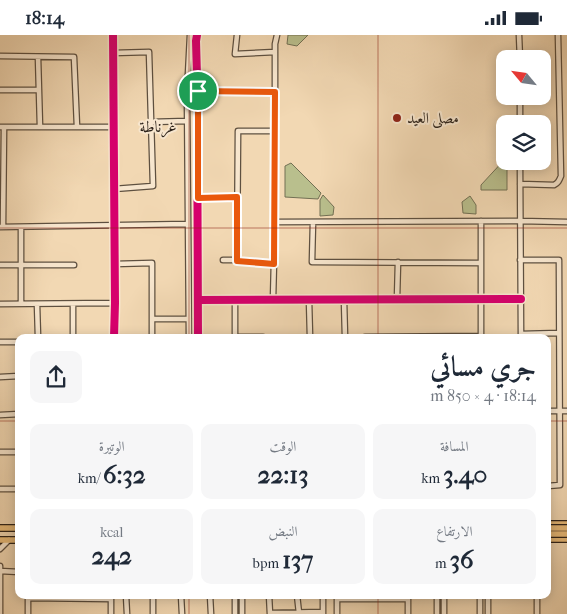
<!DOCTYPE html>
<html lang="ar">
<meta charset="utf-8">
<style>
body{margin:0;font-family:"IM FELL French Canon",Amiri,serif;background:#f6f6f7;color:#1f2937;direction:rtl;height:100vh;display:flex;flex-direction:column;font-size:19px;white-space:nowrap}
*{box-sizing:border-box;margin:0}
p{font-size:16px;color:#747a83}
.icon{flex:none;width:28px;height:28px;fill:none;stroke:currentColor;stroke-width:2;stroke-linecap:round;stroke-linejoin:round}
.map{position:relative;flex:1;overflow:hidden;direction:ltr}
.panel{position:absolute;left:15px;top:299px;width:536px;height:265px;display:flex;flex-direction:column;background:#fff;border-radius:10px;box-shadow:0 2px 12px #0003;direction:rtl}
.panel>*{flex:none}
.needle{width:32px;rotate:299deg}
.tools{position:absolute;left:496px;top:15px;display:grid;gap:10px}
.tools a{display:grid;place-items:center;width:55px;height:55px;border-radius:10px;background:#fff;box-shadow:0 2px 12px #0003;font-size:25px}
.pin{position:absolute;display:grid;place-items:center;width:42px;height:42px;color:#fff;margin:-21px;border:2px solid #fff;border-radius:50%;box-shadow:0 1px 5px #0007}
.round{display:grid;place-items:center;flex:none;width:52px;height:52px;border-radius:10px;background:#f6f6f7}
.overview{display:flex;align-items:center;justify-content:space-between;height:85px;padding:0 15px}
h1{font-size:28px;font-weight:800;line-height:38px}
.stats{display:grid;grid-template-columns:repeat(3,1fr);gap:8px;height:85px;padding:5px 15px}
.stats div{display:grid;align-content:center;border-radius:10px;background:#f6f6f7;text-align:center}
.stats b{font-size:25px;font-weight:800}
.stats small{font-size:14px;font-weight:400}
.stats p{font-size:14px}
.status{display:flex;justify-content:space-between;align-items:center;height:35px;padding:0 25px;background:#fff;direction:ltr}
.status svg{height:14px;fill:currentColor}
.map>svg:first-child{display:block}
.green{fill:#b9bf8d;stroke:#727054}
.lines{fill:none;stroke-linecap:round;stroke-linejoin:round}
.minor-casing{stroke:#5e5040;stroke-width:7}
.major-casing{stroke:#2c221a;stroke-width:8}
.minor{stroke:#f7e6ce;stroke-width:4.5}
.major{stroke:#e9bc7a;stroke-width:5.5}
.major-bridge-casing{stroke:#2c221a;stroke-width:8;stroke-linecap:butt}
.major-bridge{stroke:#e9bc7a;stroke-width:5.5}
.cycleway-casing{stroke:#f7e6ce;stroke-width:11}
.cycleway{stroke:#d6006c;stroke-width:8}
.route-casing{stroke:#fff;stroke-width:10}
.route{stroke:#ea580c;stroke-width:6}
.grid{fill:none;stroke:#8f2418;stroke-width:1;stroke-opacity:0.55}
.poi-dot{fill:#8f2418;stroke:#f7e6ce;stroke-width:2}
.labels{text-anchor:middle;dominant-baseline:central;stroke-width:4;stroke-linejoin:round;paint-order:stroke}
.poi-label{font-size:15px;fill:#2c221a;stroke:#f7e6ce;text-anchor:start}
.neighbourhood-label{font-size:16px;fill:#2c221a;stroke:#f7e6ce}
</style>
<div class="status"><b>18:14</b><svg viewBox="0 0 49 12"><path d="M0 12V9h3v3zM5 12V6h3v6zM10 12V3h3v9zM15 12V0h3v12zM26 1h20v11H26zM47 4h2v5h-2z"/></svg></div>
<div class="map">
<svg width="567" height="579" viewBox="0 0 567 579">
<rect width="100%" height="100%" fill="#f2d8b3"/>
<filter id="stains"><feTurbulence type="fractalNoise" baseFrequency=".004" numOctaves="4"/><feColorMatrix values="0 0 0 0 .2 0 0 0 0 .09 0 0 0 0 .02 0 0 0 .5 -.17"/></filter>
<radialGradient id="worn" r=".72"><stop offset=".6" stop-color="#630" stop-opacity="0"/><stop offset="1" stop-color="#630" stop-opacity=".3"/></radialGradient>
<path class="green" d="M288 0H308L297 11 287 9Z
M505 124V126H507V155H481V150Z
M291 128 321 158 318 164 285 162V131Z
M323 160 334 172 333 180 320 181V165Z
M470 161 476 170V179L463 178 462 167Z"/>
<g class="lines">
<defs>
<path id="minor" d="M113 0 115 268 114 302
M197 0 196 6 197 41 198 302
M237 0 235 19 275 17
M519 0 520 24
M113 18 149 17 153 151 114 154
M0 21 74 22 77 92
M38 22 40 92
M0 55H39
M197 56 275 57
M520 61V89
M151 87 187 86
M0 92H114
M520 126 521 302
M520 149 554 150C558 148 559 146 561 141L558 0
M198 163 237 162
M481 186V302
M275 187 520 186 567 187
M313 187 312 227 481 228
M0 192 188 189
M3 192 4 92
M21 192V269
M223 225H237
M520 225H559L560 450 548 451
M115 229 152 228V302
M274 229 237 225 238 96H275
M0 230H74
M397 264 398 227
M198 265 521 264
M235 265V302
M273 265 275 187V9L277 0
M309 265 310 302
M344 265 345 302
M0 269 115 268
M37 269 38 302
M73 269V302
M152 284H189
M521 299 559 298
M189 302 187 59 190 0
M235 302H263
M365 302 481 301
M0 307H19
M0 342 19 341
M548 376H567
M0 380 19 379
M0 417H19
M0 454H19
M0 514 9 505
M0 531V579
M0 536 19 537
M111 560V579
M126 560 127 579
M181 560 182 579
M210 560 211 579
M235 560V579
M242 560V579
M269 560 270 579
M297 560 299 578
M323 560V579
M337 560V579
M444 560V579
M480 560V579
M488 560V579
M537 560V579
M28 563 111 564
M337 564H408
M270 578 323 577
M28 579V561
M153 579V560
M408 579V560
M437 579V560"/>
<path id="major" d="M548 489H567
M0 493H19
M548 504H567
M0 505H19"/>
</defs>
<use href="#minor" class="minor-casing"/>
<use href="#major" class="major-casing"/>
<use href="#minor" class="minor"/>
<use href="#major" class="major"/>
<defs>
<path id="major-bridge" d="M548 493H567
M548 499H567"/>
</defs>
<use href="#major-bridge" class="major-bridge-casing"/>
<use href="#major-bridge" class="major-bridge"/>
<defs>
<path id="cycleway" d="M113 0 115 268 114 302
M197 0 196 6 197 41 198 302
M198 265 521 264"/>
</defs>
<use href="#cycleway" class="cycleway-casing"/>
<use href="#cycleway" class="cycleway"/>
</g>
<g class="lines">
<defs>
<path id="route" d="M198 56 275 57 274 229 237 226V162L198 163Z"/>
</defs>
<use href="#route" class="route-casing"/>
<use href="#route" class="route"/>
</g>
<path class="grid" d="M189 0V302M378 0V302M0 193H567M0 386H19M548 386H567M189 560V579M378 560V579"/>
<circle class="poi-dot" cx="397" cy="83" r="5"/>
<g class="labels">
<g class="poi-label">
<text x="407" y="83">مصلى العيد</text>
</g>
<g class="neighbourhood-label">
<text x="158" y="91">غرناطة</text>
</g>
</g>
<rect width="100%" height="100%" filter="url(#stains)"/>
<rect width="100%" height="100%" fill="url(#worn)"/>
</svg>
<div class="tools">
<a><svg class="needle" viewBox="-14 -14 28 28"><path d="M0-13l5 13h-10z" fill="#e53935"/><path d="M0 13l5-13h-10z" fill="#747a83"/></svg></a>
<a><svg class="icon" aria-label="layers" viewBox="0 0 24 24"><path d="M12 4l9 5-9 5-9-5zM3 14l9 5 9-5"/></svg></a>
</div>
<div class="pin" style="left:198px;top:56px;background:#1e9e55"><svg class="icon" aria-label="arrive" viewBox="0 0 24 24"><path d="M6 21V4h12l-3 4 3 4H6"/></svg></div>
<section class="panel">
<div class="overview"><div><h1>جري مسائي</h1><p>18:14 · 4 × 850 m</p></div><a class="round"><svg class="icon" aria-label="share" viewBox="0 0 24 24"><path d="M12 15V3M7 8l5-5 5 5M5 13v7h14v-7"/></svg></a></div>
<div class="stats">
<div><p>المسافة</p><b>3.40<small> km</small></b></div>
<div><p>الوقت</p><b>22:13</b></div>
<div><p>الوتيرة</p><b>6:32<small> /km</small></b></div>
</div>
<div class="stats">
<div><p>الارتفاع</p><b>36<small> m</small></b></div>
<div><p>النبض</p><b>137<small> bpm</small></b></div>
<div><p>kcal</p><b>242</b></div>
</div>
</section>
</div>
